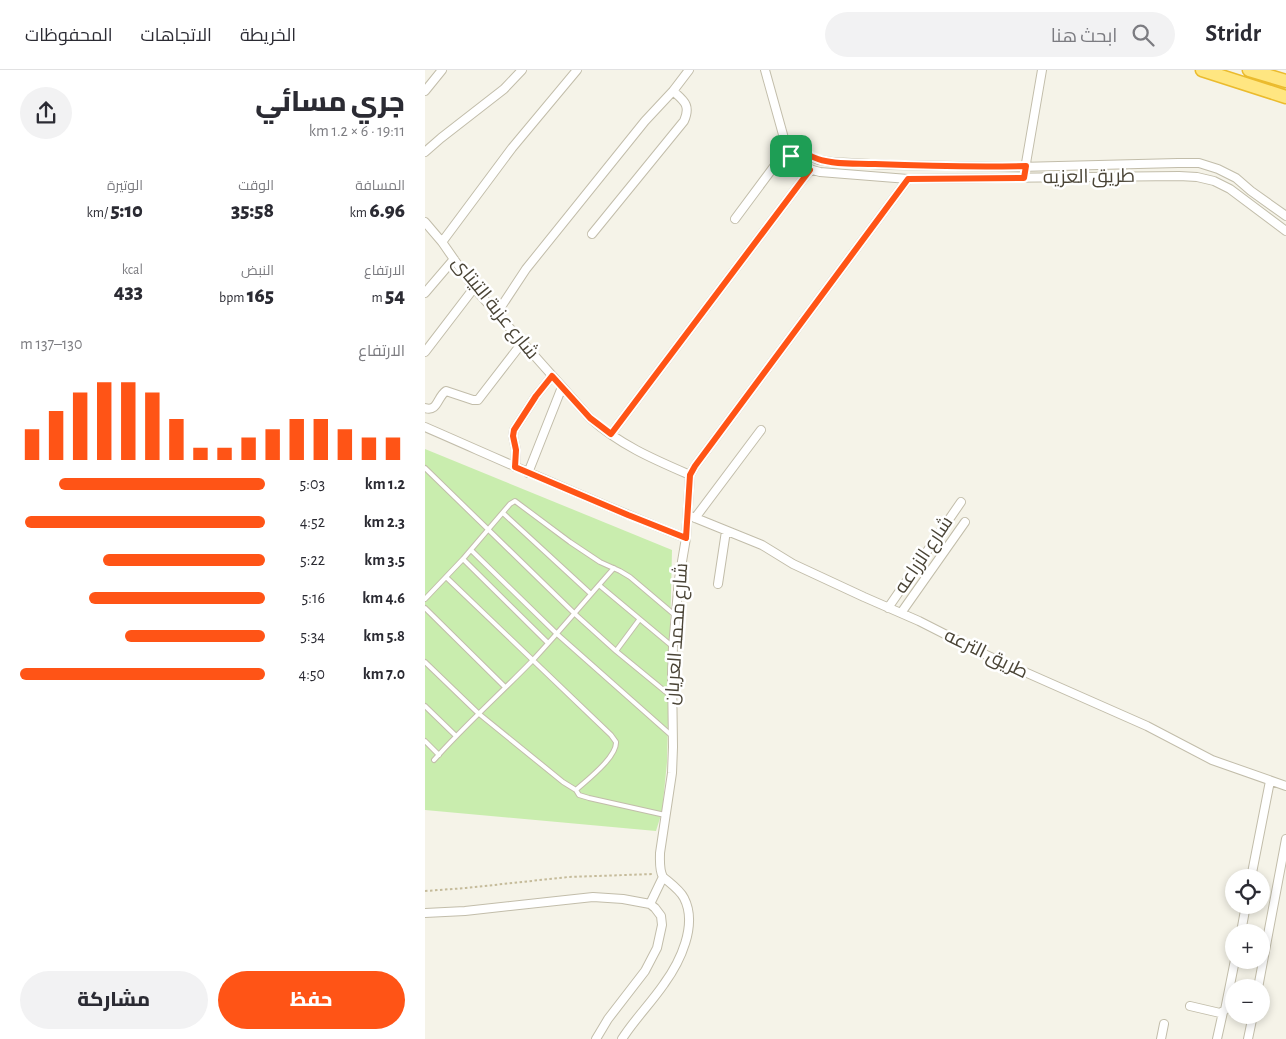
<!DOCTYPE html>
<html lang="ar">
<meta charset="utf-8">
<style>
body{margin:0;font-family:"Alegreya Sans",Cairo,sans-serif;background:#f2f2f3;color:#2b2b33;direction:rtl;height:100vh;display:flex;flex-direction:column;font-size:19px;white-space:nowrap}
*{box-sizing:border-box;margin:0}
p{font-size:16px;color:#7c7c81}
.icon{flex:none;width:28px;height:28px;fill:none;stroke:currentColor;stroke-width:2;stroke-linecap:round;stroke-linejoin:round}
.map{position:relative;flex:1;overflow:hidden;direction:ltr}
.side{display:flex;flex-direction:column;background:#fff;width:425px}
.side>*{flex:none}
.buttons{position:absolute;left:800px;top:799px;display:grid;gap:10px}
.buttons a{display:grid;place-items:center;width:45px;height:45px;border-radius:50%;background:#fff;box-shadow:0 2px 8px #0003;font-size:25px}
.pin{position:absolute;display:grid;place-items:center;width:42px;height:42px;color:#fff;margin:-21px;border-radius:10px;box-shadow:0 2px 8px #0006}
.round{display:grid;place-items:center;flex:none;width:52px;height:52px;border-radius:26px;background:#f2f2f3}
.summary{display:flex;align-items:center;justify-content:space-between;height:85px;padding:0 20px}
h1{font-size:28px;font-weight:800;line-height:38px}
.metrics{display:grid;grid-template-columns:repeat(3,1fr);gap:8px;height:85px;padding:5px 20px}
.metrics div{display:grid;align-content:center}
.metrics b{font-size:21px;font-weight:800}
.metrics small{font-size:14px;font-weight:400}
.metrics p{font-size:14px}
.chart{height:140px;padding:10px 20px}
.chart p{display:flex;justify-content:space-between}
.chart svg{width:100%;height:90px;margin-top:5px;stroke:#ff5416;stroke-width:6}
.button{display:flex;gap:10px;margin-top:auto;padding:10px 20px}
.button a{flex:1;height:58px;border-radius:30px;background:#ff5416;color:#fff;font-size:20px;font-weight:800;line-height:58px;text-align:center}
.button a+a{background:#f2f2f3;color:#2b2b33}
ul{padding:0 20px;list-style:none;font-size:16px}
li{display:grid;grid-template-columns:80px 60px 1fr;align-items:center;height:38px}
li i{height:12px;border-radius:6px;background:#ff5416}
header{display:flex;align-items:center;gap:30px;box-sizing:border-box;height:70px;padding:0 25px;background:#fff;border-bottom:1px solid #e1e1e2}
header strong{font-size:24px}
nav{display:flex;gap:28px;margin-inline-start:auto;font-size:18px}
.search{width:350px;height:45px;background:#f2f2f3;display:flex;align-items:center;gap:12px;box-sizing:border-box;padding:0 18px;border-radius:28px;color:#7c7c81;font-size:19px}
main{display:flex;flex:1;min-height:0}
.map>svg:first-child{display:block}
.green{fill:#c9edae}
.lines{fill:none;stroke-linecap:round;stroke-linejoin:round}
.service-casing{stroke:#c2bdaa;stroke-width:6}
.minor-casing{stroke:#c2bdaa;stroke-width:10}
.trunk-casing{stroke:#ebbb2d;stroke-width:15}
.path{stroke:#c5bb9a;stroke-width:2;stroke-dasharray:2.5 2.5;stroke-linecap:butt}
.service{stroke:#fff;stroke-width:4}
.minor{stroke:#fff;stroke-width:8}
.trunk{stroke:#ffe681;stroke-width:12}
.route-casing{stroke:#fff;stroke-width:10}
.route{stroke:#ff5416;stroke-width:6}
.labels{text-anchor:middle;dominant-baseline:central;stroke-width:5;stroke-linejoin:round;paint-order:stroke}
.street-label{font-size:19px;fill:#4a4436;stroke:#fff}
</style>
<header>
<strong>Stridr</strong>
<div class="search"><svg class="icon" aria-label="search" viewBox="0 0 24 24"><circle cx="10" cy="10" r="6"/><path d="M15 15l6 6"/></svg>ابحث هنا</div>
<nav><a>الخريطة</a><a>الاتجاهات</a><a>المحفوظات</a></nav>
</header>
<main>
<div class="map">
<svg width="861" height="969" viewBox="0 0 861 969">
<rect width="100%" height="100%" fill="#f5f3e8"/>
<path class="green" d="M0 379 247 480 242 692 237 742 231 761 0 740Z"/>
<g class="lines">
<defs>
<path id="service" d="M0 398 150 544 191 581 247 627
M78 443 166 524
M46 480 132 564 246 665
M38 489 123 573
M21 507 186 665 191 672C192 687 162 710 151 720
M174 515 247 576
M0 529 38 489 85 434 90 431 145 472 175 492 195 501 205 507 251 546
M0 538 80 617
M191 581 214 550
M0 592 53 643 138 712 151 720 154 725 164 728 240 745
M0 636 31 666
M0 671 14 685
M9 690C40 655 75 624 108 590 136 560 162 528 189 498"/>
<path id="minor" d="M340 0 362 79C371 94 379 98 395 102L483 109 754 106 772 107 789 111 805 119 861 161
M0 21 17 0
M0 82 16 68 79 19 97 0
M600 99 617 0
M310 149 362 79 372 73 377 80 384 86 394 90 407 92 465 95 594 97 753 93H774L793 99 811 108 826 121 861 146
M0 152 17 172 49 218 165 348C195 375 228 389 265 405
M167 164 259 51C266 35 259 31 248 21
M17 172 87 78 152 0
M0 223 29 189
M72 243 101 199 220 51 248 21 264 0
M0 282 49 218
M0 338C13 342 12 327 21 321L48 330H53L97 273
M0 357C87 395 173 434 261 468
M186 364 385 100
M90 397 91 380 88 366 89 360 111 326 127 306
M103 403 137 317
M263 445 337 475 368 494 439 527 494 551 559 584 722 656 787 690 861 716
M270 448 336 360
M293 514 301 461
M463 538 536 432
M476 543 540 452
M826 808 845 711
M225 834 238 807
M0 843 40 841 168 827 198 829 225 834 230 838 236 846 237 855 232 878 220 901 183 949 171 969
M816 862 821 835
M833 918 861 769
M765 936 795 943 800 940 810 890
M197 969C209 950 226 933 239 914 255 892 273 855 259 828 255 820 245 813 238 807 234 800 235 791 235 783L247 703 248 677 247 603 248 577 254 509 261 468 265 405 270 396 483 109
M736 969 739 954
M792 969 798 942
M823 969 828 945"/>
<path id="trunk" d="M777 0 861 27
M824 0 861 11"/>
</defs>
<use href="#service" class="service-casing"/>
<use href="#minor" class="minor-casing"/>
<use href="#trunk" class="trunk-casing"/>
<path class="path" d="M0 821 41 818 143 807 229 804"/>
<use href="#service" class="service"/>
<use href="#minor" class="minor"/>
<use href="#trunk" class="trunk"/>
</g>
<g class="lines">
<defs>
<path id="route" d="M372 73C377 81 383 86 393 89 410 95 432 93 450 94 500 96 551 97 601 96L599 108 483 109 270 396 265 405 261 468 203 445 90 397 91 380 88 366 89 360 111 326 127 306 165 348 186 364 385 100C375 96 368 89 362 79Z"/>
</defs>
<use href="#route" class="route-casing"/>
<use href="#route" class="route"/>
</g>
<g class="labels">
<g class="street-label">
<text transform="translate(664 107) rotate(-1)">طريق العزيه</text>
<text transform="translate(70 238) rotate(51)">شارع عزبة التيتاى</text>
<text transform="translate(499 485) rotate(-56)">شارع الزراعه</text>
<text transform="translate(252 564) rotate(-86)">شارع محمد العريان</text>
<text transform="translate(561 584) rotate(26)">طريق الترعه</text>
</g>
</g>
</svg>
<div class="buttons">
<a><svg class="icon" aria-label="locate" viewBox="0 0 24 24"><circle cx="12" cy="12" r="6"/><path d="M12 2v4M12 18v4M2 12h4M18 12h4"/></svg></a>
<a>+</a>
<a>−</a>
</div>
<div class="pin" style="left:366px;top:86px;background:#1e9e55"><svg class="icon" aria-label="arrive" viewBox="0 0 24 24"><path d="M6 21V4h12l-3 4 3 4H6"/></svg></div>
</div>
<section class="side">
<div class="summary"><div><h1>جري مسائي</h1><p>19:11 · 6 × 1.2 km</p></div><a class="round"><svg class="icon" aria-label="share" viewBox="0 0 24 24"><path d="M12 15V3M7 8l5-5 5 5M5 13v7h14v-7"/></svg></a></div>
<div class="metrics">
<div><p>المسافة</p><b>6.96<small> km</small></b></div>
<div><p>الوقت</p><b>35:58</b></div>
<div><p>الوتيرة</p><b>5:10<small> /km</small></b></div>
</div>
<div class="metrics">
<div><p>الارتفاع</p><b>54<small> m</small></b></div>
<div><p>النبض</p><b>165<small> bpm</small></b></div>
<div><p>kcal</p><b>433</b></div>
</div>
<div class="chart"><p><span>الارتفاع</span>130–137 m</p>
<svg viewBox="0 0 160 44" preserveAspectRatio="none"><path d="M5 44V29M15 44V20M25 44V11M35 44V6M45 44V6M55 44V11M65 44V24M75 44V38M85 44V38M95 44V33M105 44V29M115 44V24M125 44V24M135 44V29M145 44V33M155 44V33"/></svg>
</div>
<ul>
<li><b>1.2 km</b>5:03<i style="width:84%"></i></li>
<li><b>2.3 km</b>4:52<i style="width:98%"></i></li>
<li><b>3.5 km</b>5:22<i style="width:66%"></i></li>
<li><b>4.6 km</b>5:16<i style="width:72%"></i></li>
<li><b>5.8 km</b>5:34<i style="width:57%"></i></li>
<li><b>7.0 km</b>4:50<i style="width:100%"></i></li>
</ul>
<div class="button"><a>حفظ</a><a>مشاركة</a></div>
</section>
</main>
